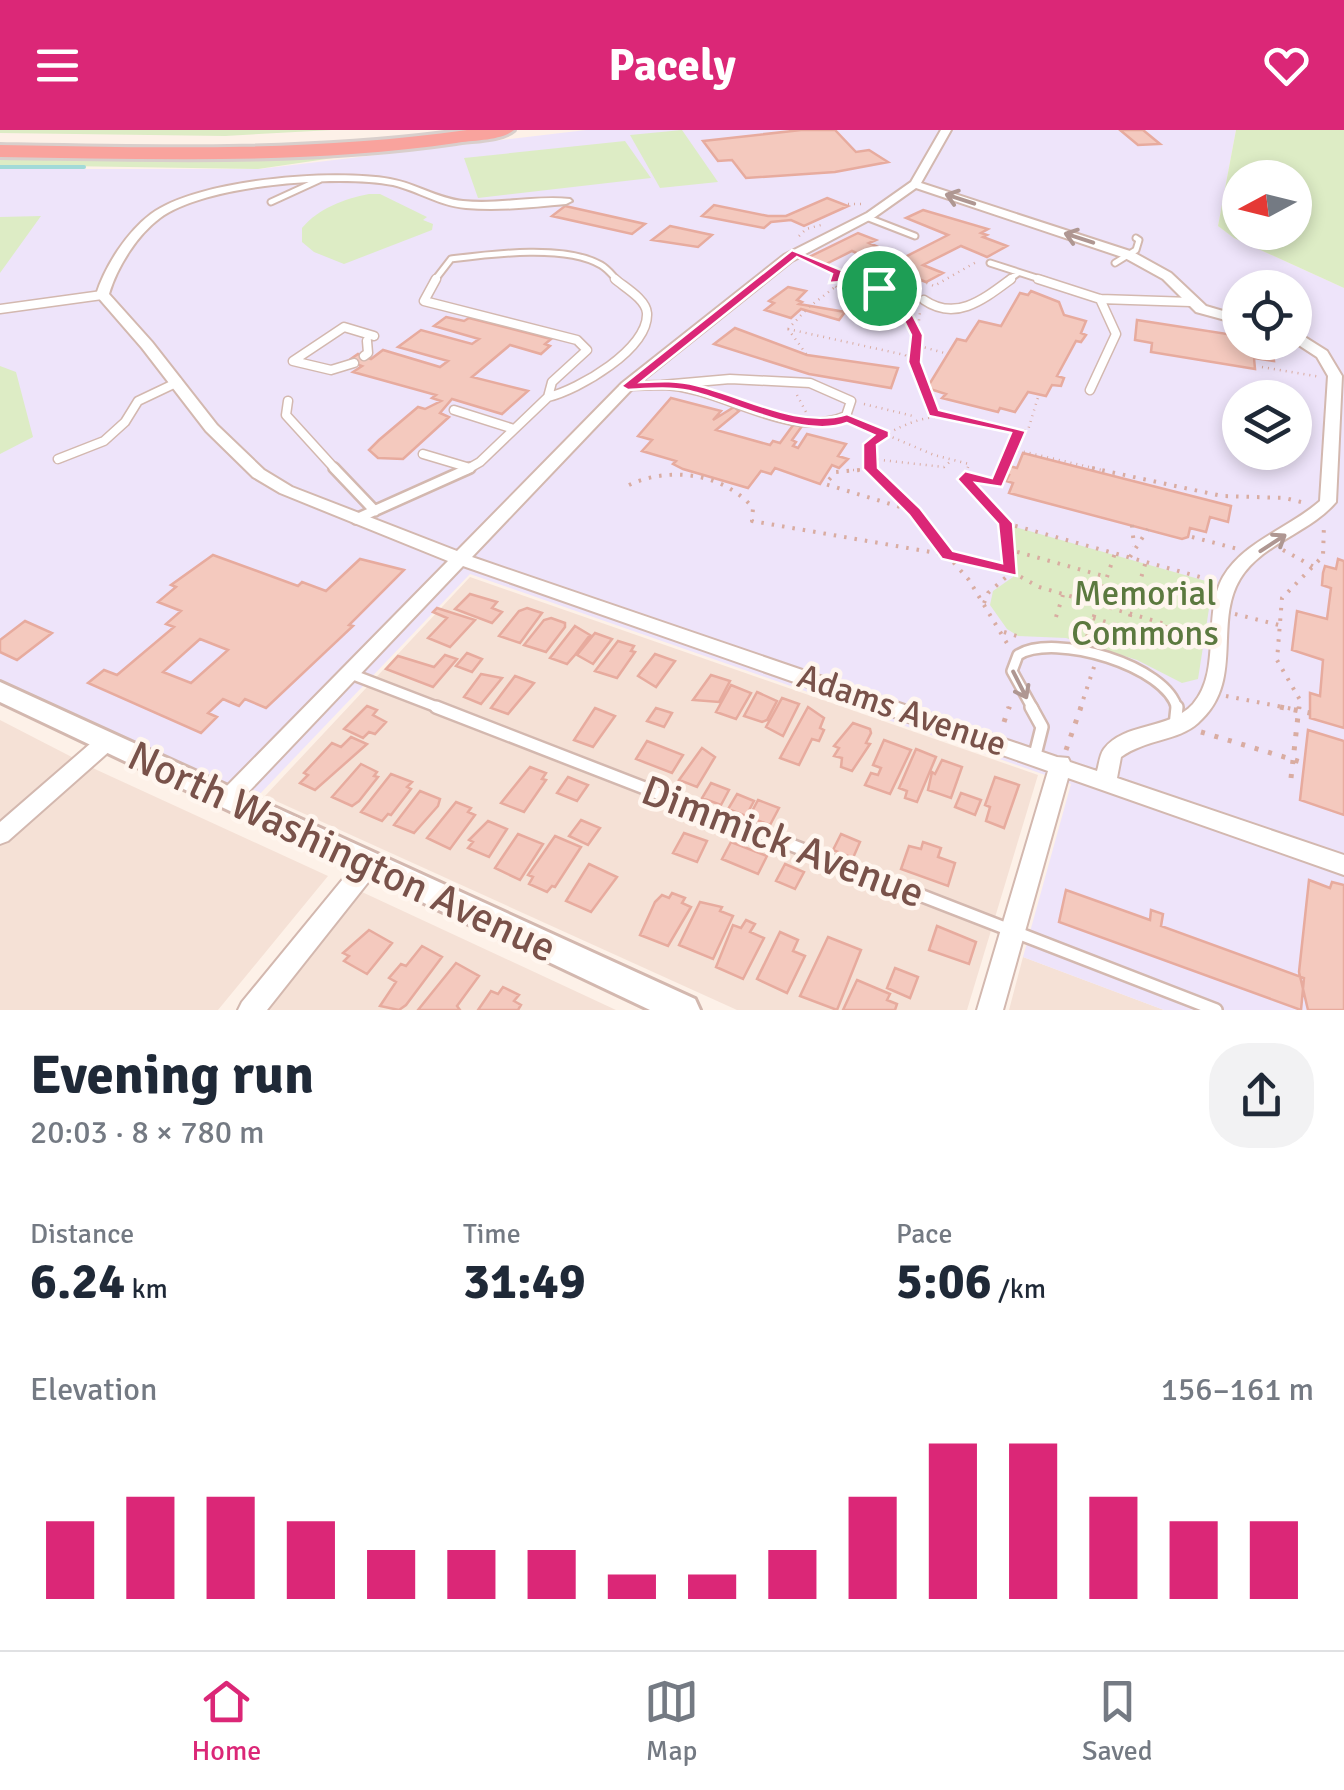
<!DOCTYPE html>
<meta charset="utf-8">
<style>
body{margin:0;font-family:Signika,sans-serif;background:#f2f2f3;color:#1f2937;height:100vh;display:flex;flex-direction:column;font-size:38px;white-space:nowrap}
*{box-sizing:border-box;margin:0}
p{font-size:32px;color:#747a83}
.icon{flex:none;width:55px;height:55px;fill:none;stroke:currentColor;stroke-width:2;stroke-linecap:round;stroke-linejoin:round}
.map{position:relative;height:880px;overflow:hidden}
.drawer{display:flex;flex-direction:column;background:#fff;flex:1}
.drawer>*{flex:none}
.needle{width:65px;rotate:263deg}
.buttons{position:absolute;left:1222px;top:30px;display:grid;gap:20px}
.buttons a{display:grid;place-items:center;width:90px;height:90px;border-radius:50%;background:#fff;box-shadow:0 5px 15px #0003;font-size:50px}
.pin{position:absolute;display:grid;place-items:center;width:85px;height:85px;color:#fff;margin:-42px;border:5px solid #fff;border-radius:50%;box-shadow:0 2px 10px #0007}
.round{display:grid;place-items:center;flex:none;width:105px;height:105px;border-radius:40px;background:#f2f2f3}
.headline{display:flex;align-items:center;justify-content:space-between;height:170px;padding:0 30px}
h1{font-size:55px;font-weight:700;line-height:75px}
.stats{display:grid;grid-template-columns:repeat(3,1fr);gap:15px;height:170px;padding:10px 30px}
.stats div{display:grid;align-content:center}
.stats b{font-size:50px;font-weight:700}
.stats small{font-size:28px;font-weight:400}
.stats p{font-size:28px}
.chart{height:280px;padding:20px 30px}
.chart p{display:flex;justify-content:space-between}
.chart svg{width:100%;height:180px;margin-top:10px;stroke:#db2777;stroke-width:6}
header{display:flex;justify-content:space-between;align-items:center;height:130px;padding:0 30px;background:#db2777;color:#fff;font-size:45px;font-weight:700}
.dock{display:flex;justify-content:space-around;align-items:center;height:140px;border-top:2px solid #e0e1e3;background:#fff;font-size:28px;color:#747a83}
.dock a{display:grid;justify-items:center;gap:5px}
.dock .on{color:#db2777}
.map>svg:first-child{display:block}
.residential{fill:#f5e1d6}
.education{fill:#eee4fa;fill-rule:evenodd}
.green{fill:#ddecc5;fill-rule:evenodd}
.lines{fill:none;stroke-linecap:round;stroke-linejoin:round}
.stream{stroke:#a1dad8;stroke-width:4}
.building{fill:#f4c9be;stroke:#e7ab9e;stroke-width:2.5;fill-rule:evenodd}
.service-far3-casing{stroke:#d3b8af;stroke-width:9}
.service-far2-casing{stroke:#d3b8af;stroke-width:11}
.service-far1-casing{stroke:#d3b8af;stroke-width:14}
.service-casing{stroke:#d3b8af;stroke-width:16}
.minor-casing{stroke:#d3b8af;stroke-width:4}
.tertiary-casing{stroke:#d3b8af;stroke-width:6}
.motorway-casing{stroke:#d9cfcc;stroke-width:6}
.path-far2{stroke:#d9aca1;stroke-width:2.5;stroke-dasharray:1 5;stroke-linecap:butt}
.path-far1{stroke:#d9aca1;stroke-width:4;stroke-dasharray:2.5 8;stroke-linecap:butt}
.path{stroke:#d9aca1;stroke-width:5;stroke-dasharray:4 10;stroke-linecap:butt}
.service-far3{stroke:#fff;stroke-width:5}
.service-far2{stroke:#fff;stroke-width:8}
.service-far1{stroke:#fff;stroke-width:9}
.service{stroke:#fff;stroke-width:11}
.minor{fill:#fff;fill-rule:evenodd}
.tertiary{fill:#fff;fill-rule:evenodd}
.motorway{fill:#f9a39d;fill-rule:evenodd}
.oneway{stroke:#af9792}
.route{fill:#db2777;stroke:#fff;stroke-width:2.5;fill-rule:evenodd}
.labels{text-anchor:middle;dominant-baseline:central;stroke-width:9;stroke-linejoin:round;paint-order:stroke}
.park-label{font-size:35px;fill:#5b793f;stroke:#fff6ef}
.street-label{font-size:35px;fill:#79524a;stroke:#fff6ef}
.near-street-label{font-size:42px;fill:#79524a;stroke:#fff6ef}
</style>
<header><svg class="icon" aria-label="menu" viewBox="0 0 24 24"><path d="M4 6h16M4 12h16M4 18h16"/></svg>Pacely<svg class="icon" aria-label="heart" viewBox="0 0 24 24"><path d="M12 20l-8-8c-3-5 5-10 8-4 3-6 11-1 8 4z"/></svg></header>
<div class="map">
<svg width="1344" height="880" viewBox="0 0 1344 880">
<rect width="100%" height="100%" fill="#fdf1e8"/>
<path class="residential" d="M470 447 1038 645 967 880H737L265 666Z
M0 590 97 640 328 746 218 880H0Z
M362 762 616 880H269Z
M1023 827 1164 880H1009Z"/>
<path class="education" d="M586 0H1236L1218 96 1234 108 1344 158V880H1164L1023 827 1071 654 470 444 257 667 0 555V39H259ZM1240 158H1295V212H1240ZM1240 268H1295V322H1240Z"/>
<path class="green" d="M0 0H332L225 6 0 3Z
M682 0 718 52 660 58 630 5Z
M1236 0H1344V158L1234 108 1218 96ZM1240 48H1295V102H1240Z
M625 11 651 48 478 68 464 28Z
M374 22 258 39 0 35V28L216 31Z
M369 64H380L427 87 423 90 433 94 432 100 344 134 314 122 302 112V98C319 78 344 69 369 64Z
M41 86 0 143V87Z
M0 236 16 242 33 307 0 324Z
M1008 395 1213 453 1198 549 1182 553 1137 530 1066 508 1018 506 1007 499 990 475 993 461 1013 447Z"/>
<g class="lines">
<path class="stream" d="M0 37H84"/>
</g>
<path class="building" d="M801 0H835L856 22 869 20 888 32 835 42 746 48 732 30 718 31 703 11Z
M1120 0H1143L1160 14 1138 15Z
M827 68 848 76 804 96 791 90 771 92 764 98 702 86 714 75 768 86H786Z
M565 76 645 94 632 104 552 86Z
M923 80 988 99 981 103 987 105 983 107 1007 116 987 127 961 116 923 135 943 143 926 152 906 144 884 159 862 152 868 149 863 147 886 136 852 121 824 135 807 128 858 103 876 110 869 113 903 128 948 105 906 88Z
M670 96 712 105 698 117 652 110Z
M788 157 806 161 797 170 802 172 799 174 845 182 839 190 801 179 791 188 765 180 774 173 769 171Z
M1031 161 1059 172 1064 185 1086 191 1081 203 1086 205 1081 212 1076 211 1057 246 1064 248 1061 256 1052 255 1046 266 1028 262 1015 282 1000 278 998 282 942 268 946 264 927 258 957 209 966 211 979 191 1001 196 1020 163 1028 165Z
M446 187 464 191 469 188 551 209 545 214 550 216 541 224 510 215 472 247 528 261 502 284 452 269 440 283 449 287 403 329 378 328 369 320 379 310 418 277 425 279 441 271 432 268 436 265 353 242 362 236 348 231 358 224 371 229 383 220 440 237 448 231 398 217 421 200 472 214 479 209 434 196Z
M1137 190 1240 206V212H1272L1274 231 1254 228 1255 239 1151 222 1152 213 1135 210Z
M735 198 807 225 898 238 891 258 809 244 714 214Z
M671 268 721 281 713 290 734 277 739 281 716 300 770 315 773 311 780 313 794 294 802 296 792 310 796 312 793 316 798 318 807 304 846 314 838 326 848 329 839 338 832 335 820 354 775 338 771 344 761 341 748 358 683 339 673 334 676 331 642 321 652 310 638 306Z
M1023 323 1231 376 1228 392 1210 387 1206 402 1190 398 1188 407 1182 409 1009 363 1013 353 1006 351 1009 345 1005 344 1009 336 1017 338Z
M213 425 298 456 302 452 326 461 360 429 404 440 349 495 353 496 266 578 245 569 239 576 223 569 208 583 217 587 201 603 88 553 104 540 117 545 174 497 166 494 181 481 158 472 176 457 171 455ZM200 509 228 520 191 553 163 542Z
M1338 429 1344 431V598L1310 588V563L1320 566 1323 530 1292 520 1297 481 1327 489 1331 458 1322 455 1323 443 1325 436 1336 439Z
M470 464 497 472 492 478 502 482 492 493 455 479Z
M437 478 475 490 450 517 428 508 447 488 433 482Z
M527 478 542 483 520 513 499 506 519 481Z
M551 488 565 493V497L546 522 524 515 544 490Z
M25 491 52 503 17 530 0 522V510Z
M575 496 590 505 575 525 567 534 550 528Z
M595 503 612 509 593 534 577 525Z
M618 511 634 516 631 521 635 522 617 548 595 541Z
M467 523 482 529 472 542 456 536Z
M655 524 675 531 656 557 638 546Z
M445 525 457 529 433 557 386 539 398 526 434 537Z
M481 544 502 548 481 574 464 567Z
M711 545 730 551 719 572 693 570Z
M515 546 534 553 508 584 491 578Z
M731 555 751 563 736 589 716 582Z
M757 562 777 571 767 590 762 592 744 586Z
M782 568 799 574 783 606 766 597Z
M367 576 377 580 373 585 386 592 375 604 369 602 363 608 344 599Z
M808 577 824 588 820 598 824 600 819 611 812 609 799 635 780 628Z
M595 578 615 586 593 617 574 610Z
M656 578 672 583 664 597 647 591Z
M853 593 870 599 871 603 866 613 870 614 852 641 841 637 842 628 834 626 839 618 834 616Z
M1308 600 1344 611V685L1300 670Z
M351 607 367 614 315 660 300 653 308 645 304 643 332 613 341 617Z
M884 610 911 620 890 664 865 655 871 643 878 645 881 638 873 635Z
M647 611 683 625 672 643 636 629Z
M702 618 715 627 697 657 679 650Z
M916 619 936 627 917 672 905 668 907 661 899 658Z
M942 630 962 637 951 668 928 660 932 642 935 644Z
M361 634 377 642 374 646 378 647 359 671 352 676 332 667Z
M530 637 546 643 542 649 546 650 524 682 501 673Z
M391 644 412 652 407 657 411 659 391 685 388 684 382 691 361 682Z
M568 647 588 655 577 671 557 663Z
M995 647 1019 655 1004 698 986 691 990 677 985 675Z
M711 653 729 660 721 675 702 668Z
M420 661 440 669 438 676 414 703 394 695Z
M961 663 981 670 975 685 955 677Z
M737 664 754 671 746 686 728 679Z
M758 670 779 678 770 695 749 687Z
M456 672 471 678 468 682 475 685 450 719 427 708Z
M581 690 600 698 588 715 569 706Z
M488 691 507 699 489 727 468 718 473 712 469 710Z
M684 703 707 711 697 732 673 723Z
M518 704 543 714 520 750 495 738Z
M841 704 860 712 853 728 833 720Z
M555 706 581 717 555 757 552 756 547 762 529 754 533 747 528 745Z
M731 712 767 726 758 744 722 729Z
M923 712 941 718 938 727 955 733 948 756 901 739 909 716 921 719Z
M589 734 617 747 591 782 566 771Z
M785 734 804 742 795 759 776 751Z
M1309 750 1330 758 1332 752 1344 755V880H1308L1299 842Z
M1066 760 1150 790 1151 780 1163 784 1161 796 1304 848 1301 880 1059 792Z
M672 763 685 768 682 773 691 777 668 816 640 805 655 772 662 765 669 768Z
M700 772 722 777 720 781 733 786 713 829 679 815Z
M746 790 755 794 750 802 764 808 743 849 716 837 733 795 741 798Z
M937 796 976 812 969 834 929 820Z
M369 800 392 813 367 844 344 831 349 826 343 823Z
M780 802 798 810 793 821 805 826 787 863 757 849Z
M828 807 861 820 837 880 800 866Z
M422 816 442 827 406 875 399 880 380 876 396 852 389 848 401 834 406 836Z
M456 833 479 846 457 876 460 880H418Z
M895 838 918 847 910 868 887 858Z
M857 850 890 864 887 870 897 874 895 880H843Z
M503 857 519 865 514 871 521 875 518 880H478L491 861 498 864Z"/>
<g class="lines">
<defs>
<path id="service-far3" d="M271 72 319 50
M866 87 915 106
M990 133 1046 151
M1115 133 1136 120 1139 110 1136 108
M434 151 451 129C491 124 565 114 601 135 608 139 612 145 618 151
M1007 151 1018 143"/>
<path id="service-far2" d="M436 149 424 171 577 210 587 220 552 252 548 267
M1038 149 1100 169 1191 172
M924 170C956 192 984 169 1011 149
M0 179 102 165
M364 226 368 223 367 211
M354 233 331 240 293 231 344 197 374 206
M730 249 810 253 851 271 846 286C787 311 722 256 662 255Z
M628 256 662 255
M1090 260 1116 204 1100 169
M548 267C578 260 649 219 647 183 646 169 624 157 615 149
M288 271 286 285 336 340
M454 280 514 299
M423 324 470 338
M58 329 104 311 125 292 138 271 178 252
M466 340 480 332 548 267"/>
<path id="service-far1" d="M334 338 375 381
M356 389 470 338
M351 544 442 579
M1033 579 1012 541 1018 525C1054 502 1168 536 1177 579"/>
<path id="service" d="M436 577 1216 880
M1031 577 1042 597 1035 625
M1175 596 1177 577"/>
<path id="minor" d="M941 0H951L921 53 1133 122 1171 143 1206 176 1240 186V194L1196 182 1163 149 1125 128 916 58 875 87 792 131 632 259 472 427 1057 627 1068 628 1070 632 1097 641C1099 634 1100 624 1104 619 1124 592 1168 601 1193 574 1222 541 1202 485 1223 447 1244 411 1290 398 1320 371L1328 246 1317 227 1294 212 1295 203 1300 204 1327 221 1342 246 1336 372C1310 403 1262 413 1240 449 1213 494 1245 552 1198 593 1178 611 1146 609 1121 627L1117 648 1344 725V745L1068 648 1003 880H977L1048 641 463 436 236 675 228 678 220 675 217 669 220 663 448 431 280 363 253 347 206 301 142 218 96 165C105 136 127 102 151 84 199 49 333 39 390 49 415 53 438 69 463 71 499 75 535 65 570 69L572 71 566 74C533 77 499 81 466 78 440 76 418 61 393 55 338 44 204 55 160 88 137 105 117 137 109 164L152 212 217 295 264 340 292 357 457 421 622 253 784 125 867 83 911 52Z
M105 605 112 607 115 613 112 619 8 711 0 714V692L98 607Z
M369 724 377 727 380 734 377 741 267 880H238L242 872 361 727Z"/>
<path id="tertiary" d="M0 552 695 869 700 880H650L0 572Z"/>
<path id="motorway" d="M467 0H514C501 11 473 10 456 13 306 35 152 29 0 27V15C155 18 312 22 467 0Z"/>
</defs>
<use href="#service-far3" class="service-far3-casing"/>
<use href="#service-far2" class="service-far2-casing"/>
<use href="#service-far1" class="service-far1-casing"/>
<use href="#service" class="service-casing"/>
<use href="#minor" class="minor-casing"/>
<use href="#tertiary" class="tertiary-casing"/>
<use href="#motorway" class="motorway-casing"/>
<path class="path-far2" d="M848 74H866
M799 106 806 99 821 95
M812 131 840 143 832 152C848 174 873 172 897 165L902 158 896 149
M840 143 856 134 873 142
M833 150 855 147 869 158 896 165
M898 150 912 147 934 156 978 131
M897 165 923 217 948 224
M809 177 835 157
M788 199 905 225 914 232 933 282
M788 199 807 225
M788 199 806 180
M914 232 920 182
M1262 237 1321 247
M797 265 806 282
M864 274 913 286
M854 291 934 325 969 334 967 340
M1012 319 1102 340
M872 329 944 337 952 330
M853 340 870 339
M872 340 870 314C928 277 956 281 1019 301
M1002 340 1019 301 1028 300 1039 264"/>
<path class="path-far1" d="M870 338 969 450 1008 515
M1003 338 996 354 965 345 964 349 1005 393 1011 441
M1092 338 1222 366 1285 368 1305 373
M870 339 836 342 825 354 910 380
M965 345 968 338
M629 355C669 336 724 343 753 378L752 391 983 431 1012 442
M1005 393 1211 450
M1132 395 1134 416
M1192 407 1238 419
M1007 419 1107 447
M1283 420 1314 437
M1130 427 1148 399
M1139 456 1207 474
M984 473 988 463 1012 442 1039 457 1203 505
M1235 484 1279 495
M1056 487 1063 465
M1093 488 1126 498
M1004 502 1023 508
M1087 507 1115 423
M1121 517 1146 431
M1161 518 1167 495
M1226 566 1293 579
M1009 579 1012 570
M1080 579 1095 534
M1299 579 1300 570 1277 530 1282 468 1323 426 1324 394"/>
<path class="path" d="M1280 577 1310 583
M1004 592 1009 577
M1201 602 1304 633
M1066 620 1081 577
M1291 648 1299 577"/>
<use href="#service-far3" class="service-far3"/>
<use href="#service-far2" class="service-far2"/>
<use href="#service-far1" class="service-far1"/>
<use href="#service" class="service"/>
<use href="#minor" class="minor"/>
<use href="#tertiary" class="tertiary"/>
<use href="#motorway" class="motorway"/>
</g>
<defs><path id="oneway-shaft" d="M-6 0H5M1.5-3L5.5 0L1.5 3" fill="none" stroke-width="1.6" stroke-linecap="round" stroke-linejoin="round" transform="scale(2.5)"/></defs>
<g class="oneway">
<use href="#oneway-shaft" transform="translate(960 69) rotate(-162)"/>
<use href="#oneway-shaft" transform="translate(1079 108) rotate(-162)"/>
<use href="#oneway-shaft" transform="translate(1273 413) rotate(-33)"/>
<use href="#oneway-shaft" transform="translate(1020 555) rotate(63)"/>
</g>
<path class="route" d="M792 120 844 141V145L859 144 864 151 901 162 923 205 921 232 939 280 1026 301 1002 357 976 353 1013 393 1017 446 942 429 909 385 863 339V314L874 305 847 293C804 310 733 271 689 261 669 257 648 259 628 260L621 256ZM797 127 832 144 829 153 852 151 855 156 892 167 911 205 908 232 929 286 1011 303 992 348 965 341 957 349 998 394 1002 433 953 421 920 378 878 338 877 315 889 307V301L847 284C798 299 744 266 696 255 677 250 660 251 641 252Z"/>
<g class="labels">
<g class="park-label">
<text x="1145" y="463">Memorial<tspan x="1145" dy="40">Commons</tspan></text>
</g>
<g class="street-label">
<text transform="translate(902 580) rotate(19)">Adams Avenue</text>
</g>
<g class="near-street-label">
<text transform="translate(783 712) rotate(21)">Dimmick Avenue</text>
<text transform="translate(342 722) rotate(25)">North Washington Avenue</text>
</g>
</g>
</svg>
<div class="buttons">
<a><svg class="needle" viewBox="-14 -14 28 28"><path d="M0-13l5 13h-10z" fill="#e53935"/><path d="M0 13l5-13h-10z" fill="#747a83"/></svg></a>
<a><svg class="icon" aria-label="locate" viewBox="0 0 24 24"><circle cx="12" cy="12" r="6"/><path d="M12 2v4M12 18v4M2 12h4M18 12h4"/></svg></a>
<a><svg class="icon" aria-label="layers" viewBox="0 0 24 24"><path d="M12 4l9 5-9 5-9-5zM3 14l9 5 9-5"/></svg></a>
</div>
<div class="pin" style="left:879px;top:158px;background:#1e9e55"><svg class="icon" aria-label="arrive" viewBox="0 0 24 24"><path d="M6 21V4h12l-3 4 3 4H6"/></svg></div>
</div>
<section class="drawer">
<div class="headline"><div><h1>Evening run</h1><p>20:03 · 8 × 780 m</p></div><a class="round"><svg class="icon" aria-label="share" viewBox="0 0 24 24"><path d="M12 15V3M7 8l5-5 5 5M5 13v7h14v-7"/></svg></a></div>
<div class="stats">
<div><p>Distance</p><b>6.24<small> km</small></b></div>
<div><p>Time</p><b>31:49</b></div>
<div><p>Pace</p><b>5:06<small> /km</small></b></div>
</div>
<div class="chart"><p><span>Elevation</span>156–161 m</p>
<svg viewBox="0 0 160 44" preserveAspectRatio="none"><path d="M5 44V25M15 44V19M25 44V19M35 44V25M45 44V32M55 44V32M65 44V32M75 44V38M85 44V38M95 44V32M105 44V19M115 44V6M125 44V6M135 44V19M145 44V25M155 44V25"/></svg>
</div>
</section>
<nav class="dock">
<a class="on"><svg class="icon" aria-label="home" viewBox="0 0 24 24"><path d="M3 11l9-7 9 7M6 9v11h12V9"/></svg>Home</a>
<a><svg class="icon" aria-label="map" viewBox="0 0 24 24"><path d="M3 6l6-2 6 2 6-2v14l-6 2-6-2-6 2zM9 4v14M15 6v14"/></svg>Map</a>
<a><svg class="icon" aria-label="saved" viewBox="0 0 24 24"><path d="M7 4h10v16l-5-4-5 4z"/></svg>Saved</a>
</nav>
